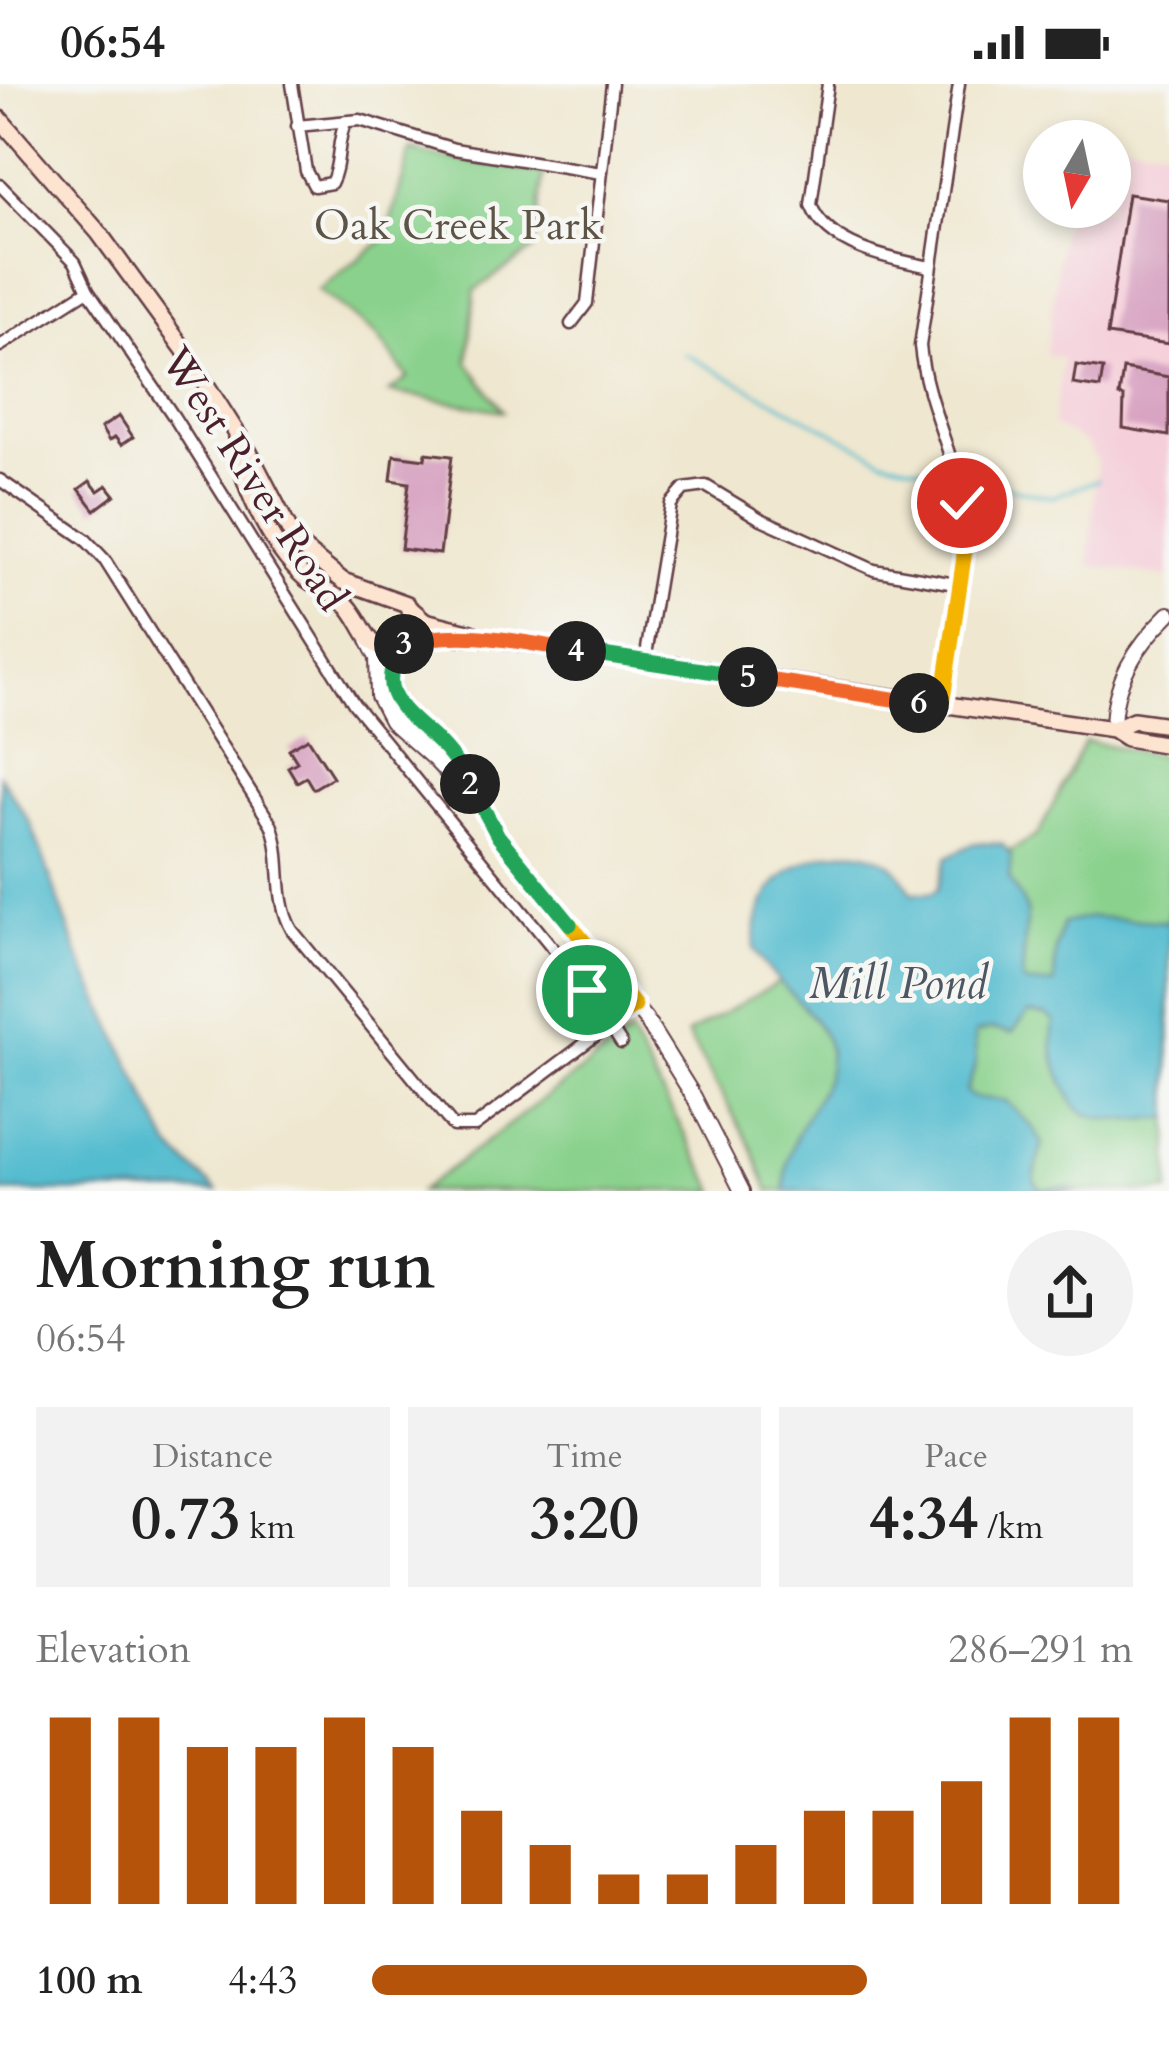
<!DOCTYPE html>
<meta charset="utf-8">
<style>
body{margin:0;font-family:Cardo,serif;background:#f2f2f2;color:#222;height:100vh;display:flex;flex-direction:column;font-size:45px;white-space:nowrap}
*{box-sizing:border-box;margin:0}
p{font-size:39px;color:#767676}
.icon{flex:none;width:66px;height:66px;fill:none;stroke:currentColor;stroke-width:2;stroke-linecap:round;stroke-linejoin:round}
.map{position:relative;height:1107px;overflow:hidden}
.drawer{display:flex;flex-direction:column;background:#fff;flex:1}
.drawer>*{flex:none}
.needle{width:78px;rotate:189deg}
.fabs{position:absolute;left:1023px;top:36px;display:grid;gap:24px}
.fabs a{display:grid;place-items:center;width:108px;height:108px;border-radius:50%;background:#fff;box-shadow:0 6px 18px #0003;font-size:60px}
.pin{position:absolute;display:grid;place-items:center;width:102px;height:102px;color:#fff;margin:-51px;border:6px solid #fff;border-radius:50%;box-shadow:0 3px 12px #0007}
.km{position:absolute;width:60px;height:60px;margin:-30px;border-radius:50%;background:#222;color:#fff;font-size:33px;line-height:60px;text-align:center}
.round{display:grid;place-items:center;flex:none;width:126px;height:126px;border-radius:63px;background:#f2f2f2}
.head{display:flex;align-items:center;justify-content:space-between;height:204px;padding:0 36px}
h1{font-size:66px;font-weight:600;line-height:90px}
.figures{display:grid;grid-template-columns:repeat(3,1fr);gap:18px;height:204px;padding:12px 36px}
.figures div{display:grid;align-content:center;border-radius:0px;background:#f2f2f2;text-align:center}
.figures b{font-size:60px;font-weight:600}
.figures small{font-size:33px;font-weight:400}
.figures p{font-size:33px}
.chart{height:336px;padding:24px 36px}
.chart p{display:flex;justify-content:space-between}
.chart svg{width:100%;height:216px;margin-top:12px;stroke:#b45309;stroke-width:6}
ul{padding:0 36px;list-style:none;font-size:39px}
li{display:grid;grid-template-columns:192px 144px 1fr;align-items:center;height:90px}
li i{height:30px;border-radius:15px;background:#b45309}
.status{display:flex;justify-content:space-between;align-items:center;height:84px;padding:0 60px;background:#fff;direction:ltr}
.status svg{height:33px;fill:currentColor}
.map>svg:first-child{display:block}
.built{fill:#f5cfda}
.green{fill:#89d18c;stroke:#6a785c;stroke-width:3}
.water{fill:#53bccf;stroke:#4e6e7d;stroke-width:3}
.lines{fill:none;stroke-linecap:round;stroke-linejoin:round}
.stream{stroke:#53bccf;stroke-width:3}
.building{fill:#d8a4c2}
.minor-casing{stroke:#633d44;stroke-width:15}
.tertiary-casing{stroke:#633d44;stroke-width:18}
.secondary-casing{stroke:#633d44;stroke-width:20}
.minor{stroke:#fff;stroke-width:10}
.tertiary{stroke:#fff;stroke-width:14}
.secondary{stroke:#fde4d1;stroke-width:15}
.split-1-casing{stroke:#fff;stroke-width:24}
.split-2-casing{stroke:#fff;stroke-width:24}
.split-3-casing{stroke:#fff;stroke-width:24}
.split-4-casing{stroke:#fff;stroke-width:24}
.split-5-casing{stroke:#fff;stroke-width:24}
.split-6-casing{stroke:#fff;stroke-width:24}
.split-7-casing{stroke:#fff;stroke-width:24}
.split-8-casing{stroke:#fff;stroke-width:24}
.split-1{stroke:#f5b400;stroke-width:15}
.split-2{stroke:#22a559;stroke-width:15}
.split-3{stroke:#22a559;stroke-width:15}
.split-4{stroke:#f0652b;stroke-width:15}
.split-5{stroke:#22a559;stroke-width:15}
.split-6{stroke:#f0652b;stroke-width:15}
.split-7{stroke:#f5b400;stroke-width:15}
.split-8{stroke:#f5b400;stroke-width:15}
.labels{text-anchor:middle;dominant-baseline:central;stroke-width:9;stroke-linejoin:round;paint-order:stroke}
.park-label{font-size:42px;fill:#5d5448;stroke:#f6f6f2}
.street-label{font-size:42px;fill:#4a1f2b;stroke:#f6f6f2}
.water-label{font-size:45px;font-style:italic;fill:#4d5664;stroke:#f6f6f2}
</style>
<div class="status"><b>06:54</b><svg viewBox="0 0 49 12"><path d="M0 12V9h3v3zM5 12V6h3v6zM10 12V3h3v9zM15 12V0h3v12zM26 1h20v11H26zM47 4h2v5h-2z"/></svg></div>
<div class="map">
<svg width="1169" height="1107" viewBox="0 0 1169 1107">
<rect width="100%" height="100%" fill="#f6f6f2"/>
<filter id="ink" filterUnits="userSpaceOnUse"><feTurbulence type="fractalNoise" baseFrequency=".00833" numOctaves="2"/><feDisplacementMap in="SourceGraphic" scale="24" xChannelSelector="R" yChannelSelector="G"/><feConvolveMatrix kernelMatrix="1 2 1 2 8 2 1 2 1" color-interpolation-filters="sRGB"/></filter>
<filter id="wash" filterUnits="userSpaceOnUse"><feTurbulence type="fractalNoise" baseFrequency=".004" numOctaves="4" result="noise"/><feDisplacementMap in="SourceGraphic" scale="48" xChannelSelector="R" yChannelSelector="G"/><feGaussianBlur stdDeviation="2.7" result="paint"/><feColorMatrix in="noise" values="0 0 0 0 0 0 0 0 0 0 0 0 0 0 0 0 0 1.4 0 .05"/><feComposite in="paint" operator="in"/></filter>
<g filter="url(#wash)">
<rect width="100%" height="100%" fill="#efe7cf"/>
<path class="built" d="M1074 50 1169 65V493L1089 481 1097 378 1087 360 1053 341 1063 274 1046 271 1065 123H1110V57H1073Z"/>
<path class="green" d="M411 65 442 73 544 89 534 165 475 206 468 278 503 327 389 308 408 294 377 251 318 206 386 154Z
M1085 657 1169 673V1107H769L750 1060 687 950 1038 751Z
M630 950 716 1107H420Z"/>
<path class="water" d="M0 692 31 740 79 873 170 1063 217 1107H0Z
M975 759 1002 760 1011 771 1009 794 1027 826 1022 896 1027 900H1054L1056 863 1063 839 1092 833 1169 838V1035C1142 1033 1094 1045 1074 1020 1070 1015 1069 1009 1066 1003 1055 984 1050 959 1054 937L1046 931 1028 929 1012 949 992 945 975 949 976 980 966 1008 972 1013 1006 1017 1034 1045 1042 1059 1034 1096 1039 1104C1053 1107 1063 1100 1077 1107H785C785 1089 789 1068 797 1051 810 1022 841 988 825 954 810 922 773 898 754 865 755 845 758 826 769 809 792 773 852 754 889 779 900 786 905 798 912 809H931L938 805 947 773Z"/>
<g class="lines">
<path class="stream" d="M685 270 883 375 941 388
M965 394 1052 413 1098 396"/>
</g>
<g id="blocks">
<path class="building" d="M1128 110 1169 116V260L1107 251Z
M1076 281 1103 285 1100 304 1073 300Z
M1123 285 1169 293V352L1123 344 1124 313 1119 312Z
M119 332 133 353 121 361 115 353 109 357 101 344Z
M426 369 452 372 440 470 401 465 409 399 391 396 394 371 425 375Z
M90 397 98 407 107 401 115 411 95 426 79 405Z
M308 654 333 693 313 705 306 693 297 698 288 683 297 678 289 665Z"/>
</g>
</g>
<g filter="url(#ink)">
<use href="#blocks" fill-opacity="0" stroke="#633d44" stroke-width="3"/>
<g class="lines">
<defs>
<path id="minor" d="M292 0 306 87 314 102 331 99C341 81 336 57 346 37
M828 0 811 121C827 163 890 175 931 183
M297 42 360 36 454 65 601 89
M0 101 75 178 88 206 174 333 354 620 587 906 621 959
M571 240 587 219 612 0
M0 262 88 206
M0 396 85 455 104 475 271 740C285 774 273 813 292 846L453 1042H475L635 922
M645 577 671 420 684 405 706 402 759 434 874 486 961 501
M942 622C950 562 971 496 965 435 958 376 926 322 920 262L959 0"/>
<path id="tertiary" d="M368 556 377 574 378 612 391 637 434 675 474 718
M402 561 391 593 398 622 458 681 498 752 646 936 694 1013 742 1107
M1113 645C1113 597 1136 562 1169 530"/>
<path id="secondary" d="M0 35 99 149 183 264 249 368 296 459 343 497 407 520 414 540 403 560C365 577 366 536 344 518 332 508 316 503 304 493 272 465 236 394 237 351
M412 526 425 537 472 549
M403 560 440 553H480L1113 645 1127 654 1169 661
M1113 645 1133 636 1169 641"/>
</defs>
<use href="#minor" class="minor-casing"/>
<use href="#tertiary" class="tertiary-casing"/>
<use href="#secondary" class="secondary-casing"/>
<use href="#minor" class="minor"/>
<use href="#tertiary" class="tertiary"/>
<use href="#secondary" class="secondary"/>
</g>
</g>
<g class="lines" filter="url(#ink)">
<defs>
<path id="split-1" d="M570 840 635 922 610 938 587 906"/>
<path id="split-2" d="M470 700 498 752 570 840"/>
<path id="split-3" d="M404 560C369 611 409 629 441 661 453 673 461 686 470 700"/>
<path id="split-4" d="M404 560C459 543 520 558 576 567"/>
<path id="split-5" d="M576 567 748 593"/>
<path id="split-6" d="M748 593 919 619"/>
<path id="split-7" d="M919 619 942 622 964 473"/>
<path id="split-8" d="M962 419 964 473"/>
</defs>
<use href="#split-1" class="split-1-casing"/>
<use href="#split-2" class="split-2-casing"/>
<use href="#split-3" class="split-3-casing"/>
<use href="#split-4" class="split-4-casing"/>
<use href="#split-5" class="split-5-casing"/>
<use href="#split-6" class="split-6-casing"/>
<use href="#split-7" class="split-7-casing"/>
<use href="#split-8" class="split-8-casing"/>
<use href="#split-1" class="split-1"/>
<use href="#split-2" class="split-2"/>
<use href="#split-3" class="split-3"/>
<use href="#split-4" class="split-4"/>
<use href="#split-5" class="split-5"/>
<use href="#split-6" class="split-6"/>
<use href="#split-7" class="split-7"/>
<use href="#split-8" class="split-8"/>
</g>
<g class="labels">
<g class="park-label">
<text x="458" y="141">Oak Creek Park</text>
</g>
<g class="street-label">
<text transform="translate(254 395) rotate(57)">West River Road</text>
</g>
<g class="water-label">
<text x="898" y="899">Mill Pond</text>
</g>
</g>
</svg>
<div class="fabs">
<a><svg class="needle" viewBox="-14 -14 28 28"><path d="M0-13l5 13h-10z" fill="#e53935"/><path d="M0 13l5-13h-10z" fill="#767676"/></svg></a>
</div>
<div class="pin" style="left:587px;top:906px;background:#1e9e55"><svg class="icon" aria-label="arrive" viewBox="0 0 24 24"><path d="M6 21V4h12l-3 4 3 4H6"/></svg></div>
<div class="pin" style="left:962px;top:419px;background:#d93025"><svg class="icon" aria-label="check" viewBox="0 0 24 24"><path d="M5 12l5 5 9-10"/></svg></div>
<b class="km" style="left:470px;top:700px">2</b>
<b class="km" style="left:404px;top:560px">3</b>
<b class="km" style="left:576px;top:567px">4</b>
<b class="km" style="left:748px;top:593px">5</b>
<b class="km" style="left:919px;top:619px">6</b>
</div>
<section class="drawer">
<div class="head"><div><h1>Morning run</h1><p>06:54</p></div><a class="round"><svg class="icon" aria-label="share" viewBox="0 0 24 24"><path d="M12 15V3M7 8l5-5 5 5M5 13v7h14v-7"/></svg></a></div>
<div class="figures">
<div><p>Distance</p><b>0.73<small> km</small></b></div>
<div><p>Time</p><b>3:20</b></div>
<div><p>Pace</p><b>4:34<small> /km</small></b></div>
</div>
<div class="chart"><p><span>Elevation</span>286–291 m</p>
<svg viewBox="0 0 160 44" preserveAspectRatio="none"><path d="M5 44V6M15 44V6M25 44V12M35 44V12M45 44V6M55 44V12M65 44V25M75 44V32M85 44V38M95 44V38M105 44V32M115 44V25M125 44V25M135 44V19M145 44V6M155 44V6"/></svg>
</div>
<ul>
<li><b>100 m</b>4:43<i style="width:65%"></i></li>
</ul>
</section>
